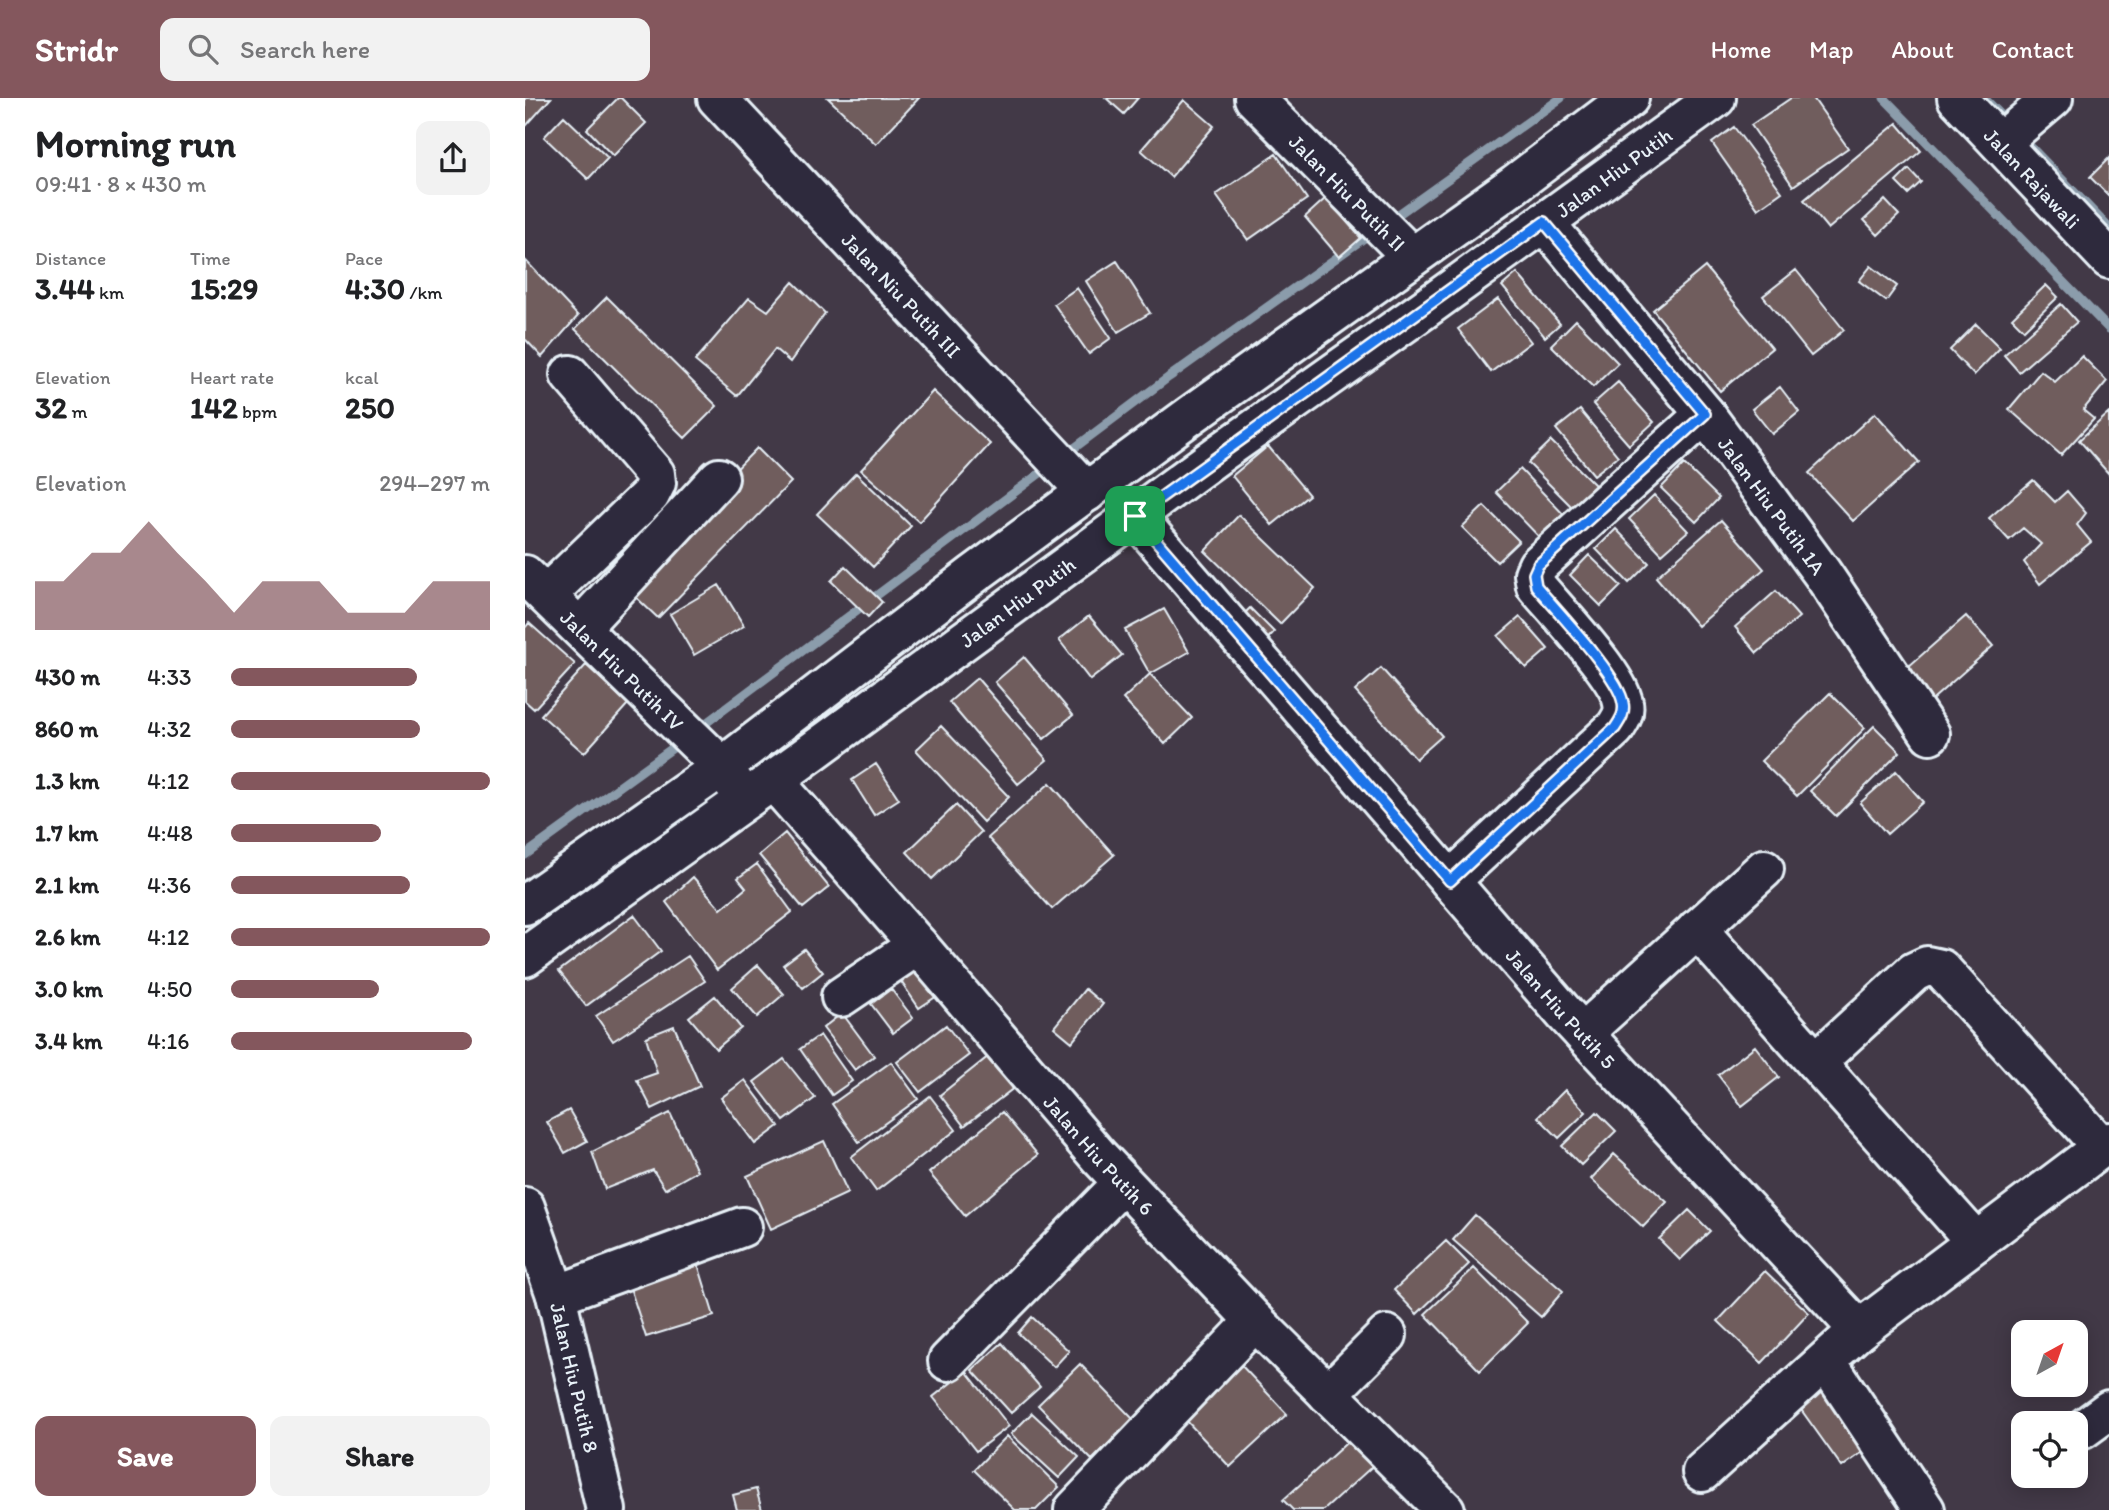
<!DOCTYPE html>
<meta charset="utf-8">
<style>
body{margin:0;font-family:Itim,sans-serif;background:#f2f2f2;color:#202124;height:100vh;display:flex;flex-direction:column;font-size:26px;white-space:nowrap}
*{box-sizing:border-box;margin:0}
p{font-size:23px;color:#757577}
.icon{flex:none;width:38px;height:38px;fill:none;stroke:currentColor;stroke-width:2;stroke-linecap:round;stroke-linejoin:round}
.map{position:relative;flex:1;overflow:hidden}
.sheet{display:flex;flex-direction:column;background:#fff;width:525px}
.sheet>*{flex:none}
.needle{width:46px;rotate:40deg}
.controls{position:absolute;left:1486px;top:1222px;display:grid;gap:14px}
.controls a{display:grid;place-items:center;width:77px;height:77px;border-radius:14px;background:#fff;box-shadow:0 4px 18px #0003;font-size:35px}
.pin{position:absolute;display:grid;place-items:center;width:60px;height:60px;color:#fff;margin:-30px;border-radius:14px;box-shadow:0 4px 10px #0006}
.round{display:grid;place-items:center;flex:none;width:74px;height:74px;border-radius:14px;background:#f2f2f2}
.head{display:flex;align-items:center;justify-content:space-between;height:119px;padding:0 35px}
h1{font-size:38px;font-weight:700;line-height:52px}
.stats{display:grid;grid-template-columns:repeat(3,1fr);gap:10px;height:119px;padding:7px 35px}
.stats div{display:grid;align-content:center}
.stats b{font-size:30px;font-weight:700}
.stats small{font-size:19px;font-weight:400}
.stats p{font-size:19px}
.chart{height:196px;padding:14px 35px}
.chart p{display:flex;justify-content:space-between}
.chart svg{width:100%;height:126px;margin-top:7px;fill:#84575d;opacity:.7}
.primary-button{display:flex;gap:14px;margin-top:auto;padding:14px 35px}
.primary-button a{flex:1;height:80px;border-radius:14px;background:#84575d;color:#fff;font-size:28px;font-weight:700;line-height:80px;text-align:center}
.primary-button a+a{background:#f2f2f2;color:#202124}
ul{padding:0 35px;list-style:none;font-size:23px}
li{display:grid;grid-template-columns:112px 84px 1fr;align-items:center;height:52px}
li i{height:18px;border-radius:9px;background:#84575d}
header{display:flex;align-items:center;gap:42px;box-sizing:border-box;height:98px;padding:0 35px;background:#84575d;color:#fff}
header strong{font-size:33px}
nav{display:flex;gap:38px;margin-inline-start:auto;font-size:24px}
.search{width:490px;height:63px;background:#f2f2f2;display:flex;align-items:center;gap:18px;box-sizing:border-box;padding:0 24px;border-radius:14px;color:#757577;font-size:26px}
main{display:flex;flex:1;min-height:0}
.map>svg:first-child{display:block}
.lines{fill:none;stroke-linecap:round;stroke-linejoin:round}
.stream{stroke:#8b9cab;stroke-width:9}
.building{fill:#705d5d;stroke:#e8f1f8;stroke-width:2}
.minor-casing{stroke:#e8f1f8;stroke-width:44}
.major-casing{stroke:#e8f1f8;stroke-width:44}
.minor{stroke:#2f2a3d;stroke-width:38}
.major{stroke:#2f2a3d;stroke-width:38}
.route-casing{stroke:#fff;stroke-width:14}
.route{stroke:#1a73e8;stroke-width:9}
.labels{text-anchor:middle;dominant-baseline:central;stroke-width:5;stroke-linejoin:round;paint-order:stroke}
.street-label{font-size:21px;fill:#e8f1f8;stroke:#2f2a3d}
</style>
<header>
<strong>Stridr</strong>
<div class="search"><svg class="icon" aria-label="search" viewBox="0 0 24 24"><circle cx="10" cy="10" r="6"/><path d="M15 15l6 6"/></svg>Search here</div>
<nav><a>Home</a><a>Map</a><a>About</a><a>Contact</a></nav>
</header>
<main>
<section class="sheet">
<div class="head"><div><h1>Morning run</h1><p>09:41 · 8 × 430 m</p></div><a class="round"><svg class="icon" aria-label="share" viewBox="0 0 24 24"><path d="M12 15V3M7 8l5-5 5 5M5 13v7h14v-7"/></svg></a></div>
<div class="stats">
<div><p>Distance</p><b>3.44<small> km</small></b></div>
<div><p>Time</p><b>15:29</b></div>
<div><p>Pace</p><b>4:30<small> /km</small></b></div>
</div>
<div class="stats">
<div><p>Elevation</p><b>32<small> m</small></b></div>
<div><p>Heart rate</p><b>142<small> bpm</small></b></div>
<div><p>kcal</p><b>250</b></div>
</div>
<div class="chart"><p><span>Elevation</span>294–297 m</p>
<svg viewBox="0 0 160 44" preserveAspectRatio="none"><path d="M0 44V27L10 27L20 17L30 17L40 6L50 17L60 27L70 38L80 27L90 27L100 27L110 38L120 38L130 38L140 27L150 27L160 27V44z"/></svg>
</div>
<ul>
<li><b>430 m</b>4:33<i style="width:72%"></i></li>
<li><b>860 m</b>4:32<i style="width:73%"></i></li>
<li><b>1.3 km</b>4:12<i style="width:100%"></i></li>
<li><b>1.7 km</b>4:48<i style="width:58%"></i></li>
<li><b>2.1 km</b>4:36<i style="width:69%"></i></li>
<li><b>2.6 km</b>4:12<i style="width:100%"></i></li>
<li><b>3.0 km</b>4:50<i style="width:57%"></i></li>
<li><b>3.4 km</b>4:16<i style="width:93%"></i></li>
</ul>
<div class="primary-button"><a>Save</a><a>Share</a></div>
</section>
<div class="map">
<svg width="1584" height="1412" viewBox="0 0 1584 1412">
<rect width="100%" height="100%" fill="#423947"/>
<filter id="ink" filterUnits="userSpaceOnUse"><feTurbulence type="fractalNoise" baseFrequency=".0143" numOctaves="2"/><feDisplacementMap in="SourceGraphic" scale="14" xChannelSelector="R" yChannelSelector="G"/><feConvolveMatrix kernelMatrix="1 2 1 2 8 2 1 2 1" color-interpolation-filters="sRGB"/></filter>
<g filter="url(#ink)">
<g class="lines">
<path class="stream" d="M1359 0 1584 231
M1459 0 1482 23
M1499 42 1584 130
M864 123 1036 0
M540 357 644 279 849 133
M173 631 526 367
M0 757 156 644"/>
</g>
<path class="building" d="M0 0H26L1 28 0 27Z
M93 0H96L121 25 88 58 62 31Z
M303 0H394L351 46Z
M581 0H613L599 16Z
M1266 0H1288L1323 50 1268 88 1226 27Z
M659 2 689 28 646 79 616 52Z
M39 18 83 60 63 81 19 39Z
M1372 25 1396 53 1303 131 1279 102Z
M1209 29 1257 94 1233 111 1187 45Z
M751 56 782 101 723 142 691 97Z
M1584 60V98L1565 79Z
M1384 71 1396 84 1383 96 1371 84Z
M801 100 836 140 814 159 780 119Z
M1360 102 1374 117 1353 137 1339 122Z
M0 162 53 218 17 259 0 241Z
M592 163 625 215 593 234 561 183Z
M1346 168 1372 188 1361 203 1334 183Z
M1180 169 1247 250 1195 293 1128 212Z
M1271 172 1319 232 1286 258 1238 198Z
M992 175 1035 226 1020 239 977 188Z
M268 184 300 215 265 264 250 251 212 298 170 263 224 200 243 213Z
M1521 187 1533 199 1499 232 1487 220Z
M552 190 586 240 564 256 529 206Z
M82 199 192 308 160 340 50 231Z
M973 201 1006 244 966 274 933 231Z
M1536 206 1552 224 1494 274 1479 257Z
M1051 222 1093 265 1068 289 1026 247Z
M1451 226 1475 250 1449 277 1425 252Z
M1557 258 1582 283 1558 312 1569 321 1536 357 1484 311 1516 273 1530 284Z
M1093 284 1129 324 1104 347 1068 306Z
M1255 289 1274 314 1247 336 1227 311Z
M408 293 465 346 394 424 336 372Z
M1055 312 1093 358 1069 377 1031 331Z
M1350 315 1394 364 1328 423 1284 375Z
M1584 315V376L1554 342Z
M1026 343 1073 390 1050 412 1003 365Z
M743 348 784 397 747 427 707 378Z
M232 350 266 384 133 520 98 487Z
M1159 366 1194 400 1171 424 1136 390Z
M995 371 1042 420 1018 443 971 394Z
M331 375 386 428 348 469 292 416Z
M1508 382 1530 404 1542 393 1561 415 1552 427 1566 444 1515 486 1499 464 1516 446 1498 430 1484 442 1464 420Z
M1129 397 1163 433 1137 456 1104 421Z
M959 408 994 443 972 464 937 429Z
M714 417 790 490 755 526 680 453Z
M1196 422 1239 471 1173 528 1131 479Z
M1091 431 1124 465 1104 485 1071 451Z
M1064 457 1096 488 1076 508 1045 477Z
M320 468 357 504 343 519 306 483Z
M194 487 219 528 169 557 145 516Z
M1251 493 1274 519 1232 555 1210 529Z
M725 510 749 534 736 548 711 524Z
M639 511 664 554 625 576 600 532Z
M564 518 597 557 565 582 534 542Z
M1441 518 1468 548 1401 607 1375 576Z
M995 519 1023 551 1001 570 973 538Z
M4 525 50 566 9 611 0 603V530Z
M499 559 548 617 519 641 470 584Z
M61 567 103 606 59 655 16 617Z
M856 570 917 638 891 661 830 593Z
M625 576 667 620 640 646 598 601Z
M452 580 522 662 493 686 424 604Z
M1305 595 1340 630 1272 698 1236 663Z
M416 628 484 699 458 724 391 652Z
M1349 628 1375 654 1311 718 1285 693Z
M351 666 374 701 349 717 327 682Z
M1371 673 1398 704 1362 736 1335 705Z
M525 685 589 757 527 811 463 740Z
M431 707 456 734 407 781 382 754Z
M260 735 304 789 278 810 234 757Z
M232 766 267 814 192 872 141 804 168 779 196 811 221 790 213 780Z
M109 817 136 853 61 908 34 873Z
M279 851 298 874 278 890 258 867Z
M163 858 180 883 88 943 71 918Z
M233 867 259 896 232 919 207 890Z
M393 870 412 898 394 910 375 882Z
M366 891 388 920 368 935 346 906Z
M560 891 578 906 547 944 529 929Z
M190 898 216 930 191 951 164 919Z
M317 915 349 958 330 972 298 930Z
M421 927 444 957 395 994 372 964Z
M149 928 175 988 127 1011 112 982 132 975 121 939Z
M295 937 327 983 307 997 275 951Z
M1230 948 1254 979 1217 1008 1193 977Z
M469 954 494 986 439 1028 415 997Z
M259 961 290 1000 259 1023 229 984Z
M366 964 393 1001 334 1044 307 1006Z
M220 982 254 1028 230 1046 196 1000Z
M1040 992 1061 1014 1034 1040 1013 1019Z
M405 998 431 1032 351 1093 326 1059Z
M44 1012 62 1043 40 1055 22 1024Z
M477 1014 513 1057 440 1118 404 1075Z
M1072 1014 1091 1033 1056 1067 1037 1048Z
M145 1015 172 1073 140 1091 128 1072 80 1091 67 1054Z
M299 1043 323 1095 246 1131 222 1078Z
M1089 1056 1142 1104 1118 1129 1066 1081Z
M1164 1112 1185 1133 1155 1162 1134 1141Z
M950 1117 1038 1193 1016 1219 928 1142Z
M921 1143 944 1166 892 1216 869 1192Z
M169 1153 189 1218 121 1239 100 1174Z
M949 1170 1003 1225 955 1273 900 1216Z
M1240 1173 1284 1215 1237 1265 1193 1223Z
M507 1219 544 1253 529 1269 493 1235Z
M477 1245 515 1289 486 1315 447 1272Z
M555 1266 608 1321 567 1362 513 1307Z
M715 1266 762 1316 705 1369 658 1319Z
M441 1273 484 1328 451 1353 408 1299Z
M1301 1284 1346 1348 1317 1369 1272 1306Z
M507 1315 554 1359 534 1380 486 1336Z
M482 1338 534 1389 511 1412H490L449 1372Z
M828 1339 851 1365 799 1412H768L758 1402Z
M231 1391 237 1412H212L208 1397Z"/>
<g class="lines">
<defs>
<g id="minor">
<path id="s1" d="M192 0 562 394"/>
<path id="s2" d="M729 0 887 159"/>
<path d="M1475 45 1528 0"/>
<path id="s3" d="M1019 124 1180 316 1297 475 1405 636"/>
<path id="s4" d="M610 418 1040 916 1334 1232 1177 1374"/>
<path id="s5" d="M0 477 197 669 211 688"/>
<path d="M21 497 125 397 131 385 130 376 45 277"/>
<path d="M55 530 194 380"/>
<path id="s6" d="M248 682 393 847 574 1059 730 1223 920 1412"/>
<path d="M925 783 1090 630C1096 621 1100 615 1098 605 1094 578 1031 512 1011 488L1009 476 1013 467 1180 316"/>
<path d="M0 807 197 669 448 477 666 317 990 86 1104 0"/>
<path d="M1172 831 1451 1144"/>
<path id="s7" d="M0 859 272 665 694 356 898 212 1191 0"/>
<path d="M316 899 393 847"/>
<path d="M1058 935 1239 771"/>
<path d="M1291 964 1389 874 1402 868 1416 871 1577 1049"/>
<path id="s8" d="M0 1109 31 1197 81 1412"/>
<path d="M31 1197 217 1129"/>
<path d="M1334 1232 1584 1044"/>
<path d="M423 1263 598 1085"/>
<path d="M1301 1263 1400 1412"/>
<path d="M803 1296 862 1237"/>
<path d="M1558 1331 1584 1312"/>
<path d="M549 1412 730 1223"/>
</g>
<g id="major">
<path id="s9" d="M1432 0 1584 161"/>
</g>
</defs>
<use href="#minor" class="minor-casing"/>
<use href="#major" class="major-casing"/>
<use href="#minor" class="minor"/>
<use href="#major" class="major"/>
</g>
</g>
<g class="lines" filter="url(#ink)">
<defs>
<path id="route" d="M1019 124 1180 316 1013 467 1009 476 1011 488C1031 512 1094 578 1098 605 1100 615 1096 621 1090 630L925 783 610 418Z"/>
</defs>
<use href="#route" class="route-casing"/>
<use href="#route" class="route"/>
</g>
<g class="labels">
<g class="street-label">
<text stroke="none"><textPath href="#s7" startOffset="1342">Jalan Hiu Putih</textPath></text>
<text stroke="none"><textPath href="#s9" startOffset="110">Jalan Rajawali</textPath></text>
<text stroke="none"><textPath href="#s2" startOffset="133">Jalan Hiu Putih II</textPath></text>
<text stroke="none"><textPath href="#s1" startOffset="270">Jalan Niu Putih III</textPath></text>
<text stroke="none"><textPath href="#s3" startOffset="364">Jalan Hiu Putih 1A</textPath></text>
<text stroke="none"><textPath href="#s7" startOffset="607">Jalan Hiu Putih</textPath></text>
<text stroke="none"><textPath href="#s5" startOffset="136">Jalan Hiu Putih IV</textPath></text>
<text stroke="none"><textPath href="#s4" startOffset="651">Jalan Hiu Putih 5</textPath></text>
<text stroke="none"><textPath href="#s6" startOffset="497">Jalan Hiu Putih 6</textPath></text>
<text stroke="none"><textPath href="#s8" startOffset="178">Jalan Hiu Putih 8</textPath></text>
</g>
</g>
</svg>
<div class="controls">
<a><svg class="needle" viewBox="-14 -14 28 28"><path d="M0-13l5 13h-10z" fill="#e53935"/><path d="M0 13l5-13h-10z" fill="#757577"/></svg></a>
<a><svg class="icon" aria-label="locate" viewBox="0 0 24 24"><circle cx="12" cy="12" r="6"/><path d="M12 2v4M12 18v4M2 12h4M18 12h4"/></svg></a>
</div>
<div class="pin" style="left:610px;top:418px;background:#1e9e55"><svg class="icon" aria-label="arrive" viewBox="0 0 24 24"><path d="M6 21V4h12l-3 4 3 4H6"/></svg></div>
</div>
</main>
